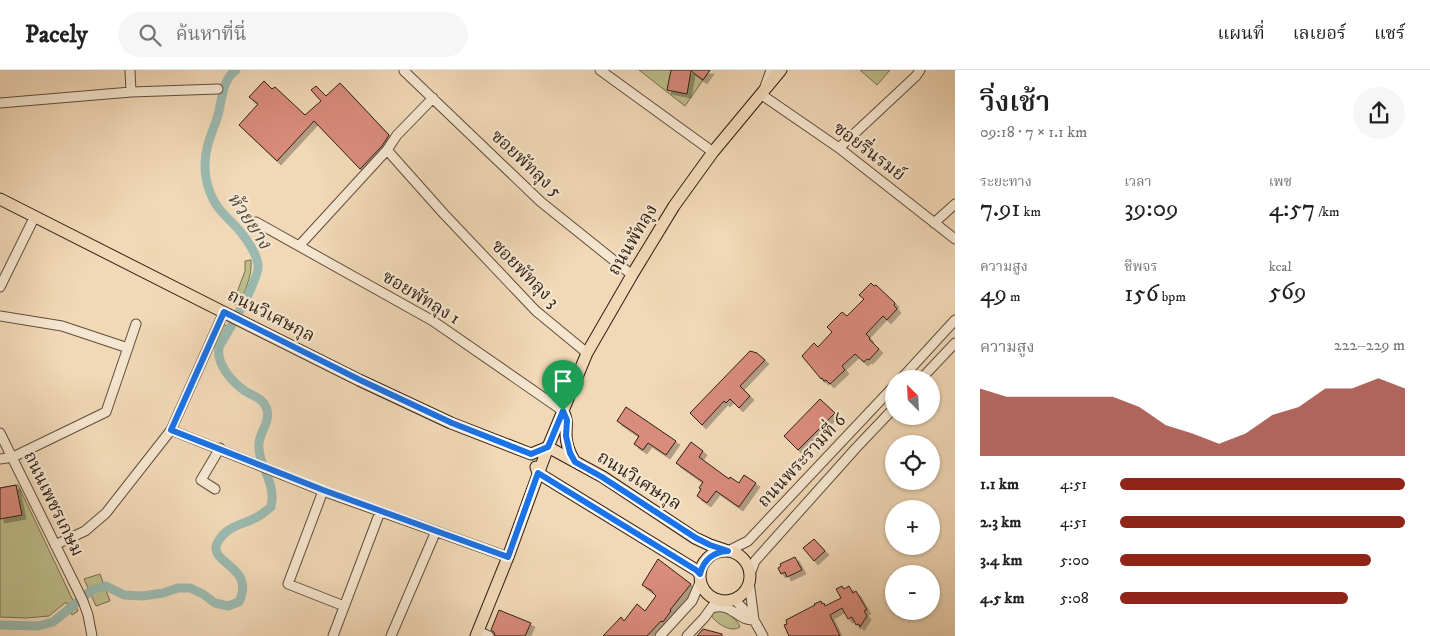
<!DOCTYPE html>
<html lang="th">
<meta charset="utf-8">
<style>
body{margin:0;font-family:"IM FELL DW Pica","Noto Serif Thai",serif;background:#f6f6f6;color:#222;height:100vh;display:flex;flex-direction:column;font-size:19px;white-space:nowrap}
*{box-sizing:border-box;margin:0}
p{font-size:16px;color:#767676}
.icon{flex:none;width:28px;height:28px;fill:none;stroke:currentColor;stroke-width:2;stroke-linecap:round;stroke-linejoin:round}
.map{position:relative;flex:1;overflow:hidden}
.sheet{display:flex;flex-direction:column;background:#fff;width:475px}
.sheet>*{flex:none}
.needle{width:32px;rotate:336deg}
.fabs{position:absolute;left:885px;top:300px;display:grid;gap:10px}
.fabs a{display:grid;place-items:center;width:55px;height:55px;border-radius:50%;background:#fff;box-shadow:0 1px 4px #0004;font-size:25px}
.pin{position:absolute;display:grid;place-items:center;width:42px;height:42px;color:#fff;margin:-51px -21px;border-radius:50% 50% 50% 0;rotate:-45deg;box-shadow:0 0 5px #0007}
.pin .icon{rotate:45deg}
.round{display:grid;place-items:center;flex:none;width:52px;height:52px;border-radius:26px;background:#f6f6f6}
.headline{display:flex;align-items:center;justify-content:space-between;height:85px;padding:0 25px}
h1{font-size:28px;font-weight:600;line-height:38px}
.figures{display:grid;grid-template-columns:repeat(3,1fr);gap:8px;height:85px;padding:5px 25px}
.figures div{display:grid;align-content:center}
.figures b{font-size:25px;font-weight:600}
.figures small{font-size:14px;font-weight:400}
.figures p{font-size:14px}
.chart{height:140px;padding:10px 25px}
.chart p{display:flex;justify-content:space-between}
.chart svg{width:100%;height:90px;margin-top:5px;fill:#8f2418;opacity:.7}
ul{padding:0 25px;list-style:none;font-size:16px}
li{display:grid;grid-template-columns:80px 60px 1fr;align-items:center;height:38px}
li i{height:12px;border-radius:6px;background:#8f2418}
header{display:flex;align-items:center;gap:30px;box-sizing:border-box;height:70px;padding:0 25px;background:#fff;border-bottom:1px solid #e0e0e0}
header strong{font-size:24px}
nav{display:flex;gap:28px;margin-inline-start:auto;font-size:18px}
.search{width:350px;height:45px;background:#f6f6f6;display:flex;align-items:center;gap:12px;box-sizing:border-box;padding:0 18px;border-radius:28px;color:#767676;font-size:19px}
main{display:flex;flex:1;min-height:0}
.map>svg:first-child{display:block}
.park{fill:#bebe8b;stroke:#776e50}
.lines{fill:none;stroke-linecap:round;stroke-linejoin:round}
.canal{stroke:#9bb9af;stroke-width:9}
.building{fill:#d98b7c;stroke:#301f14;filter:url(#shadow)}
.minor-casing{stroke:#604d3c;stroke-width:11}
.major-casing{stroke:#301f14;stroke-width:13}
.minor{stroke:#f6e6d0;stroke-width:9}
.major{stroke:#f1d8b6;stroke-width:11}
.route-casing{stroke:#fff;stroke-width:10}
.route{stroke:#1a73e8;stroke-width:6}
.labels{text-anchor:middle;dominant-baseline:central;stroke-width:4.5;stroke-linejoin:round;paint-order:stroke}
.street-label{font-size:18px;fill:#301f14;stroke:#f6e6d0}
.water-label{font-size:19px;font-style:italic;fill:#504d42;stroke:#f6e6d0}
</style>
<header>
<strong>Pacely</strong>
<div class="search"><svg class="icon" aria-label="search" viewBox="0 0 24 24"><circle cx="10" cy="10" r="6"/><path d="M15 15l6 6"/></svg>ค้นหาที่นี่</div>
<nav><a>แผนที่</a><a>เลเยอร์</a><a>แชร์</a></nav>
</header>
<main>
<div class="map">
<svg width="955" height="566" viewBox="0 0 955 566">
<defs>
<filter id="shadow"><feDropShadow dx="4" dy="4" stdDeviation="0" flood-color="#0004"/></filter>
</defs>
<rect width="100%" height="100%" fill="#f1d8b6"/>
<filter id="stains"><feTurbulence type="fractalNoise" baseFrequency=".004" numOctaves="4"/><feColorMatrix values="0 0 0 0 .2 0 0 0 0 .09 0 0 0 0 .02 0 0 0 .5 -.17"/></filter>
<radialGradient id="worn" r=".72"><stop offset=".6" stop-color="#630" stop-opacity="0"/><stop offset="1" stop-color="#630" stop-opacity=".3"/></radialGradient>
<path class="park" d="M639 0H710L685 36Z
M860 0H890L877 15Z
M251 190C252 205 247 215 242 228L251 233 247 240 233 233 245 201V191Z
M223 254 233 259 231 263 225 261 217 278 212 276Z
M18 415 78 541 72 545 66 532 49 546 26 548 0 547V418Z
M100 504 110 531 96 536 84 509Z
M719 540C727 543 737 548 740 557 732 563 716 554 711 545L712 542Z"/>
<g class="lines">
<path class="canal" d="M0 555 38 556 53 552 92 520 106 516 124 525 143 526 163 523 178 518H190L203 524 215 533 228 536 239 532C257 494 203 494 219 470 230 453 247 455 262 444 265 442 268 439 271 437 271 433 273 429 272 425 272 408 257 391 259 373 260 361 272 350 266 337 262 328 253 326 245 321 232 312 216 294 219 277 227 263 260 209 258 195 257 184 249 173 243 165 235 154 224 146 217 136 205 118 202 95 208 74 211 64 215 55 218 45 222 30 222 10 236 0"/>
</g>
<path class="building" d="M671 0H710L703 10 691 1 687 24 667 20Z
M264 11 272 19 275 17 305 45 321 31 311 20 316 16 326 26 340 13 389 65 382 76 360 99 314 51 277 91 239 55 258 34 249 27Z
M871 213 874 216 876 215 895 233 894 235 897 239 887 250 883 246 866 264 870 268 869 269 879 279 869 290 867 289 864 292 855 284 842 296 845 300 830 314 826 310 824 311 822 308 821 309 802 286 814 273 818 277 832 262 827 257 842 242 847 246 864 229 859 225Z
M750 281 757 283 765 290 740 316 750 326 739 338 730 329 726 333 724 331 702 355 690 343Z
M820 329 835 343 798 380 784 366Z
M626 337 676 371 666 385 648 373 643 380 634 374 639 366 617 351Z
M691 372 703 381 699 387 729 409 730 407 739 413 744 405 756 413 739 437 716 421 707 433 697 426 701 419 699 418 703 412 676 393Z
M16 415 22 445 0 449V418Z
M814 469 825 481 814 491 803 478Z
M795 487 802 500 787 507 785 502 781 504 778 498 781 496 780 494Z
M658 489 691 514 670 540 671 541 663 552 661 551 647 566H603L621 547 624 551 637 534 645 541 656 526 652 522V521L642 515Z
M842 516 844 519 849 516 853 523 856 521 867 540 864 541 867 546 860 557 859 554 856 555 852 547 848 549 842 538 830 545 840 566H789L784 555 787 554 786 550 815 535 814 534 821 531 822 534 824 533 825 536 841 528 836 519Z
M499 540 531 553 525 566H495L494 562 491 560Z
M703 559 722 564V566H697Z"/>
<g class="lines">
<defs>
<path id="minor" d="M130 0 131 22
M600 0 713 82
M771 0 762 25 839 78 955 169
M404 1 541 132 632 205
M0 33 131 22 218 19
M839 78 916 6 920 0
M387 80 444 144 536 241 587 283
M256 152 433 251 563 341
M934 153 955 134
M299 176 387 80 397 65 433 28
M0 217 35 146
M0 246 62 256 128 278
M901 309 955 250
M921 309 955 273
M171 360 323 421 508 487
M0 363 83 531 88 545 92 566
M0 389 13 387 106 342 136 254
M215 419 201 410 220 378
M323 421 288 514 344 536
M55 475 85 461 106 443 171 360 224 242
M728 481 748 471 894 316
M750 504 755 491 763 482 856 378 894 338
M749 511 754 550
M734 529 754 550 763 566
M712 538C727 534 731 541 742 547 745 549 750 550 754 550
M478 561 489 566
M333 566 380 442
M391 566 436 461
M660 566 692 531 701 510
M687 566 704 548 718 529"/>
<path id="major" d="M0 129 239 250 359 310 451 353 531 384 548 377 603 407 695 468 710 475 728 481
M563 341C568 351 566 354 566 365 566 374 570 384 575 392
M536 397 538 403 696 500 700 504
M700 506a25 25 0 1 1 50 0a25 25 0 1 1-50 0Z
M476 566 508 487 548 377 587 283 632 205 674 136 713 82 781 0"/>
</defs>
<use href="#minor" class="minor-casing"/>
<use href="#major" class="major-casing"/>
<use href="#minor" class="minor"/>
<use href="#major" class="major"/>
</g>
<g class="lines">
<defs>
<path id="route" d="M224 242 360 310 452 353 531 384 548 377 563 341 567 350 566 366 570 383 575 392 602 407 696 468 710 475 728 481C713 482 704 489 700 504L696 500 538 403 508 487 323 420 171 360Z"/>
</defs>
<use href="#route" class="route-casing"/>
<use href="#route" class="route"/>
</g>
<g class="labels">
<g class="street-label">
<text transform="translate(869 82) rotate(37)">ซอยรื่นรมย์</text>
<text transform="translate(526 94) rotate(43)">ซอยพัทลุง 5</text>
<text transform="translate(633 170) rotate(-59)">ถนนพัทลุง</text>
<text transform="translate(525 204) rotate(45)">ซอยพัทลุง 3</text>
<text transform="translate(421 228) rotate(31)">ซอยพัทลุง 1</text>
<text transform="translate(271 246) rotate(27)">ถนนวิเศษกุล</text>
<text transform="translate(802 391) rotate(-47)">ถนนพระรามที่ 6</text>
<text transform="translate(639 411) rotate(32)">ถนนวิเศษกุล</text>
<text transform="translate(53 434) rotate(64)">ถนนเพชรเกษม</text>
</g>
<g class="water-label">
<text transform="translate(249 151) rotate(56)">ห้วยยาง</text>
</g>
</g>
<rect width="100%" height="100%" filter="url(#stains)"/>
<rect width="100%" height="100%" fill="url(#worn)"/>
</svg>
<div class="fabs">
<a><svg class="needle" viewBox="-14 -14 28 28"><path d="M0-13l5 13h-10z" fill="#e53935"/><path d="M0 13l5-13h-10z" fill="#767676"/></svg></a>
<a><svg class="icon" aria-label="locate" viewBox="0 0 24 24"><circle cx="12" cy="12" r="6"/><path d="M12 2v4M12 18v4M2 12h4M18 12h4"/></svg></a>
<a>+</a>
<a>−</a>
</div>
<div class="pin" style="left:563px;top:341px;background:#1e9e55"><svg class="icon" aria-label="arrive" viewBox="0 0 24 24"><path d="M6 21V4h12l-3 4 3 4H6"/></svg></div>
</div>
<section class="sheet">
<div class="headline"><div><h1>วิ่งเช้า</h1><p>09:18 · 7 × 1.1 km</p></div><a class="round"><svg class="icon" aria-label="share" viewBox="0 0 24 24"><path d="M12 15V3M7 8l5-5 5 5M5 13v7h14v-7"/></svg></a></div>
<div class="figures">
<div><p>ระยะทาง</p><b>7.91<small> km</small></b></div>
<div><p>เวลา</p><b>39:09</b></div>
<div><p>เพซ</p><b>4:57<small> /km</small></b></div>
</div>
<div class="figures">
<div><p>ความสูง</p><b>49<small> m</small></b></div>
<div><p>ชีพจร</p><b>156<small> bpm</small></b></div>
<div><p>kcal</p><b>569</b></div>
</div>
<div class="chart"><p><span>ความสูง</span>222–229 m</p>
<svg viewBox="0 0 160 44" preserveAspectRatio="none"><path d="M0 44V11L10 15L20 15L30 15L40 15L50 15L60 20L70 29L80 33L90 38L100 33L110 24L120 20L130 11L140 11L150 6L160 11V44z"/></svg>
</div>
<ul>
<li><b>1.1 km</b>4:51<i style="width:100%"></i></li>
<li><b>2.3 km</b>4:51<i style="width:100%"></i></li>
<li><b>3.4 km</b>5:00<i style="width:88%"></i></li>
<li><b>4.5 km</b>5:08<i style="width:80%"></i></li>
</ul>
</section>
</main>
